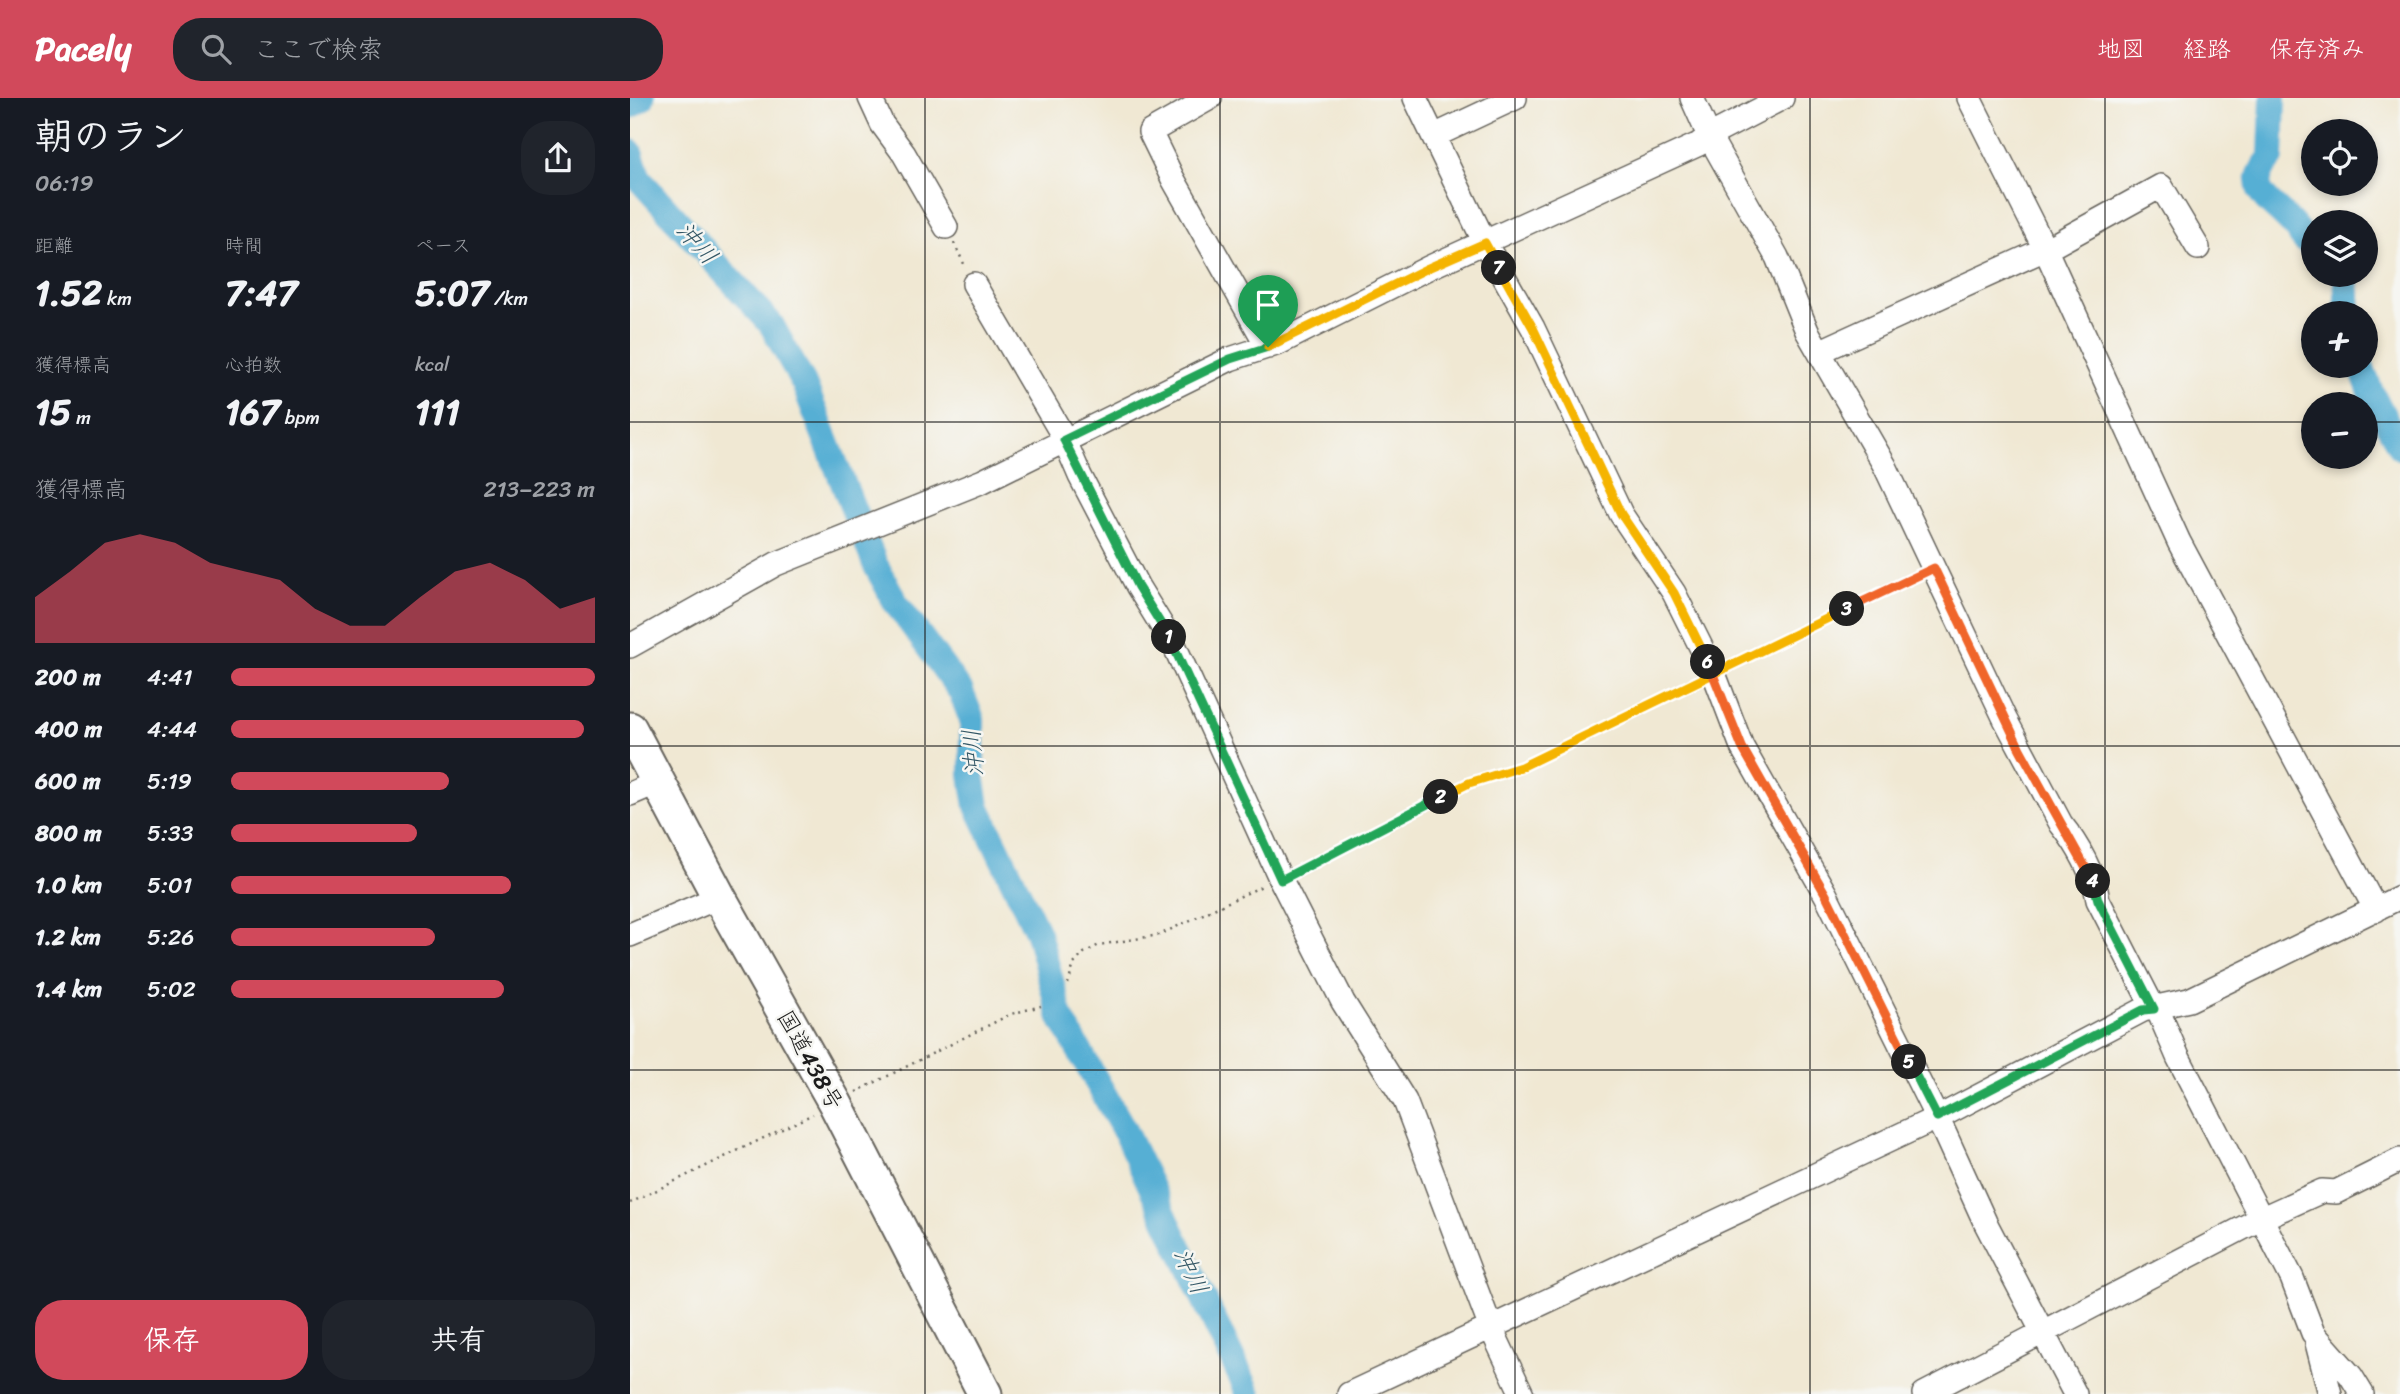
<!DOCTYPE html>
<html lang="ja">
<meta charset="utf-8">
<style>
body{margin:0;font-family:Sriracha,"Klee One",sans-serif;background:#20242c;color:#f1f3f6;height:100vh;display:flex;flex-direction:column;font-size:26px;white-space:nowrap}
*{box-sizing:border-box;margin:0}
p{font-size:23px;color:#9ea1a6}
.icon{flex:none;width:38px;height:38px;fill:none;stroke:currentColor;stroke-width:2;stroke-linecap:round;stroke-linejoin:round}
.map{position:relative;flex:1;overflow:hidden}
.details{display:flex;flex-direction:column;background:#171b24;width:630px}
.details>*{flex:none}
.controls{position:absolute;left:1671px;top:21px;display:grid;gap:14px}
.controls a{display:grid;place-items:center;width:77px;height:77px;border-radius:50%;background:#171b24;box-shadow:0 4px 10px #0003;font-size:35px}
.pin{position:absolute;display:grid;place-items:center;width:60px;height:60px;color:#fff;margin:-72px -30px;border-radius:50% 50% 50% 0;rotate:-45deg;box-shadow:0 0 7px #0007}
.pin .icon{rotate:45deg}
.km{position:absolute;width:35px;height:35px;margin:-18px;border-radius:50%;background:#222;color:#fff;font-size:19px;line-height:35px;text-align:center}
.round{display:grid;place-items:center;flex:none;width:74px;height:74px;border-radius:28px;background:#20242c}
.overview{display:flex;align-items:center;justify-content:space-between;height:119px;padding:0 35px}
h1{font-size:38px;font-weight:700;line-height:52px}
.metrics{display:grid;grid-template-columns:repeat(3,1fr);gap:10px;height:119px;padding:7px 35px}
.metrics div{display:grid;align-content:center}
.metrics b{font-size:35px;font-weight:700}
.metrics small{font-size:19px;font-weight:400}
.metrics p{font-size:19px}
.chart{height:196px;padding:14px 35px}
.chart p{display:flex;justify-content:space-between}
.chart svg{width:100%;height:126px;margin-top:7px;fill:#d1495b;opacity:.7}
.button{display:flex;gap:14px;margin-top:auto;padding:14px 35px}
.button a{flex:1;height:80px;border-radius:28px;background:#d1495b;color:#fff;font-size:28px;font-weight:700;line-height:80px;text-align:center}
.button a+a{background:#20242c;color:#f1f3f6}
ul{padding:0 35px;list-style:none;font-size:23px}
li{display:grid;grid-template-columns:112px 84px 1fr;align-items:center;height:52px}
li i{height:18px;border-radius:9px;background:#d1495b}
header{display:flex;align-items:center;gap:42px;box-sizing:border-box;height:98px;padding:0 35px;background:#d1495b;color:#fff}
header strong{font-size:33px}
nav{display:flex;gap:38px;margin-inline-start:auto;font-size:24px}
.search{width:490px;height:63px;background:#20242c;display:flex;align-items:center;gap:18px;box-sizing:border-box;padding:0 24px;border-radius:28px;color:#9ea1a6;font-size:26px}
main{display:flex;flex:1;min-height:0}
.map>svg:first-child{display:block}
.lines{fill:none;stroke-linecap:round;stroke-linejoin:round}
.river{stroke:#56afd4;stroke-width:26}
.minor-casing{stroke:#66635c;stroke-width:26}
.highway-casing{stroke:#66635c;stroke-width:37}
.path{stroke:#66635c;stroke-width:2.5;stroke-dasharray:2 5;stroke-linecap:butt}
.minor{stroke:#fff;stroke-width:23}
.highway{stroke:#fff;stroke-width:33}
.split-1-casing{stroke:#fff;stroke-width:14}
.split-2-casing{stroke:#fff;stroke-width:14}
.split-3-casing{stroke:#fff;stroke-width:14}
.split-4-casing{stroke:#fff;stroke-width:14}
.split-5-casing{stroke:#fff;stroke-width:14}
.split-6-casing{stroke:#fff;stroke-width:14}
.split-7-casing{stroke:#fff;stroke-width:14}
.split-8-casing{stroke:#fff;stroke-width:14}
.split-1{stroke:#22a559;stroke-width:9}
.split-2{stroke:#22a559;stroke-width:9}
.split-3{stroke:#f5b400;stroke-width:9}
.split-4{stroke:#f0652b;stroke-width:9}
.split-5{stroke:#22a559;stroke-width:9}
.split-6{stroke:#f0652b;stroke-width:9}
.split-7{stroke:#f5b400;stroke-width:9}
.split-8{stroke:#f5b400;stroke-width:9}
.grid{fill:none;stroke:#1c1c1c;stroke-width:2;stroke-opacity:0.55}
.labels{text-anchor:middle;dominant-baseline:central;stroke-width:5;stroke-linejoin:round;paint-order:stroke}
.street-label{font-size:23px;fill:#1c1c1c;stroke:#f6f6f2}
.water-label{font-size:24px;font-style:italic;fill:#335766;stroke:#f6f6f2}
</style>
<header>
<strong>Pacely</strong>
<div class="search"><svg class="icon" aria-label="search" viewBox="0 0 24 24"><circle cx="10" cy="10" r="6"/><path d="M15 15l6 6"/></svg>ここで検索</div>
<nav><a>地図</a><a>経路</a><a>保存済み</a></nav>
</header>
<main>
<section class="details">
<div class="overview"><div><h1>朝のラン</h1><p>06:19</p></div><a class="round"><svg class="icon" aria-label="share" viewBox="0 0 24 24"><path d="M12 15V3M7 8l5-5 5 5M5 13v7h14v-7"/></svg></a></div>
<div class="metrics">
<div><p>距離</p><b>1.52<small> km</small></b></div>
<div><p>時間</p><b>7:47</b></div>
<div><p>ペース</p><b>5:07<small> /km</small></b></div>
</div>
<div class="metrics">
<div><p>獲得標高</p><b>15<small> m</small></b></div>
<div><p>心拍数</p><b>167<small> bpm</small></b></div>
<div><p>kcal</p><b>111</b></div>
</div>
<div class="chart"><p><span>獲得標高</span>213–223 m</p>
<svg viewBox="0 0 160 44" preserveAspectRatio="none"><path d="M0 44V28L10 19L20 9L30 6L40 9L50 16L60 19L70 22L80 32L90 38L100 38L110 28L120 19L130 16L140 22L150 32L160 28V44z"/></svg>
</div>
<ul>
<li><b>200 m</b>4:41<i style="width:100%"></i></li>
<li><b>400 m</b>4:44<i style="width:97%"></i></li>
<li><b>600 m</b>5:19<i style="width:60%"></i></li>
<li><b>800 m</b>5:33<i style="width:51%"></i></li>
<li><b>1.0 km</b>5:01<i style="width:77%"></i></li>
<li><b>1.2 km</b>5:26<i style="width:56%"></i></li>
<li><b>1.4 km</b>5:02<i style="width:75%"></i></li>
</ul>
<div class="button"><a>保存</a><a>共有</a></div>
</section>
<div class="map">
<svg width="1770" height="1296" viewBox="0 0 1770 1296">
<rect width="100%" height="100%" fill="#f6f6f2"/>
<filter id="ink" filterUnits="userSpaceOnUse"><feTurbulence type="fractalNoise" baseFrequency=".0143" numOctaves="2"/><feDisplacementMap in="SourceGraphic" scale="14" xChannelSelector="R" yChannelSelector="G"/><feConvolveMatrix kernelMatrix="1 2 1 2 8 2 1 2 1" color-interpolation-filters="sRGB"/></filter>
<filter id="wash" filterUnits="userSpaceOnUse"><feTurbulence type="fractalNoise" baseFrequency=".00686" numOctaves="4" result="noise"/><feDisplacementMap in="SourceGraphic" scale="28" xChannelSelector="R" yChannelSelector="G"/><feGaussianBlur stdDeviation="1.57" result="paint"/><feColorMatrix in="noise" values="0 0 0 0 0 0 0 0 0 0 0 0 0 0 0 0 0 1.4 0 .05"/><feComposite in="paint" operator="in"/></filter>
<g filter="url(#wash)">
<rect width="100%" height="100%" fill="#f0e8d3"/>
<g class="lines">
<path class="river" d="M1643 0 1641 60C1612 92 1639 101 1661 125 1669 133 1673 144 1684 149
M0 8 12 0
M0 54 9 81 141 226 174 286 245 466 266 505 331 594 342 622V677L347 708 408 835 431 920 493 1030 619 1296
M1716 177 1718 215
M1731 268 1741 294 1770 349"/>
</g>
</g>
<g filter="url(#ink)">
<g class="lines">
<defs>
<path id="minor" d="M240 0 252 26 274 56 316 129
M580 0 520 34 543 81 638 249
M785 0 855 145 903 230 991 416 1044 495 1083 573 1112 649 1196 797 1314 1034 1355 1124 1445 1296
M1062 0 1079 38 1152 0
M1339 0 1418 157 1549 444 1746 812
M804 38 885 0
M344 186 432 336 450 378 508 489 545 549 651 782 713 904 775 1003 860 1228 892 1296
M1191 253 1424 147 1531 88 1568 150
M0 548 146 466 353 383 600 261 649 245 798 170 1069 46 1079 38 1147 159 1177 233 1255 368 1375 621 1431 726C1448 747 1464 776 1468 802L1524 911
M0 696 28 684
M0 837 89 799
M1527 910 1548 959 1662 1180 1683 1235 1721 1278 1732 1296
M1687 1245 1700 1296
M719 1296 1313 1017 1513 912 1559 902 1770 799
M1294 1296 1630 1121 1692 1093 1706 1094 1770 1062"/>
<path id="highway" d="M0 631 89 799 205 1005 355 1296"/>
</defs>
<use href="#minor" class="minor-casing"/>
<use href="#highway" class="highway-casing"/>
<path class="path" d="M324 145 336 170
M1098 566 1286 479
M667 773 839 685 891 669 1067 582
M438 886 444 866 454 855 469 847 529 837 632 788
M226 994 381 916 411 908
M0 1105 183 1016"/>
<use href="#minor" class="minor"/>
<use href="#highway" class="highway"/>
</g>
</g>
<g class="lines" filter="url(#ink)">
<defs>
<path id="split-1" d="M539 539 508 489 434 342 600 261 638 249"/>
<path id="split-2" d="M539 539 651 782 811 699"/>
<path id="split-3" d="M811 699 839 685 891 669 1217 511"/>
<path id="split-4" d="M1217 511 1304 470 1390 651 1463 783"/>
<path id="split-5" d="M1279 964 1307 1019 1513 912 1524 911 1468 802 1463 783"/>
<path id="split-6" d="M1078 564 1112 649 1196 797 1279 964"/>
<path id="split-7" d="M869 170 903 230 991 416 1044 495 1078 564"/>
<path id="split-8" d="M638 249 798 170 855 145 869 170"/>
</defs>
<use href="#split-1" class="split-1-casing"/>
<use href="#split-2" class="split-2-casing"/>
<use href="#split-3" class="split-3-casing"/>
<use href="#split-4" class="split-4-casing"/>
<use href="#split-5" class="split-5-casing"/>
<use href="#split-6" class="split-6-casing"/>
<use href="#split-7" class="split-7-casing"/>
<use href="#split-8" class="split-8-casing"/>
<use href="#split-1" class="split-1"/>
<use href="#split-2" class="split-2"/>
<use href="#split-3" class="split-3"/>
<use href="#split-4" class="split-4"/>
<use href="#split-5" class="split-5"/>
<use href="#split-6" class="split-6"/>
<use href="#split-7" class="split-7"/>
<use href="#split-8" class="split-8"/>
</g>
<path class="grid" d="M295 0V1296M590 0V1296M885 0V1296M1180 0V1296M1475 0V1296M0 324H1684M1736 324H1770M0 648H1770M0 972H1770"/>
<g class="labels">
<g class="street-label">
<text transform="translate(180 962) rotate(61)">国道438号</text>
</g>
<g class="water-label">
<text transform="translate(67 145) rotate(48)">沖川</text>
<text transform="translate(343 655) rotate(-95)">沖川</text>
<text transform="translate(561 1173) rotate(65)">沖川</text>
</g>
</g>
</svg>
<div class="controls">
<a><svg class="icon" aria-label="locate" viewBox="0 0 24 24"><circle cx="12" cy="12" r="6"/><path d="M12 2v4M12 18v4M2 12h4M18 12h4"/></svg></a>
<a><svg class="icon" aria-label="layers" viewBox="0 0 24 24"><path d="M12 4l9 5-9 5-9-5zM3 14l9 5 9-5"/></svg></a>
<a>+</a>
<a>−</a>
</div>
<div class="pin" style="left:638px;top:249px;background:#1e9e55"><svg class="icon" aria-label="arrive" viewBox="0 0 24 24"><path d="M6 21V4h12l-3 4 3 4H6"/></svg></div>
<b class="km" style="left:539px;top:539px">1</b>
<b class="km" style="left:811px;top:699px">2</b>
<b class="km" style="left:1217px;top:511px">3</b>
<b class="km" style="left:1463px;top:783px">4</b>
<b class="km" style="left:1279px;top:964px">5</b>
<b class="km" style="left:1078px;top:564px">6</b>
<b class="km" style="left:869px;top:170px">7</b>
</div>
</main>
